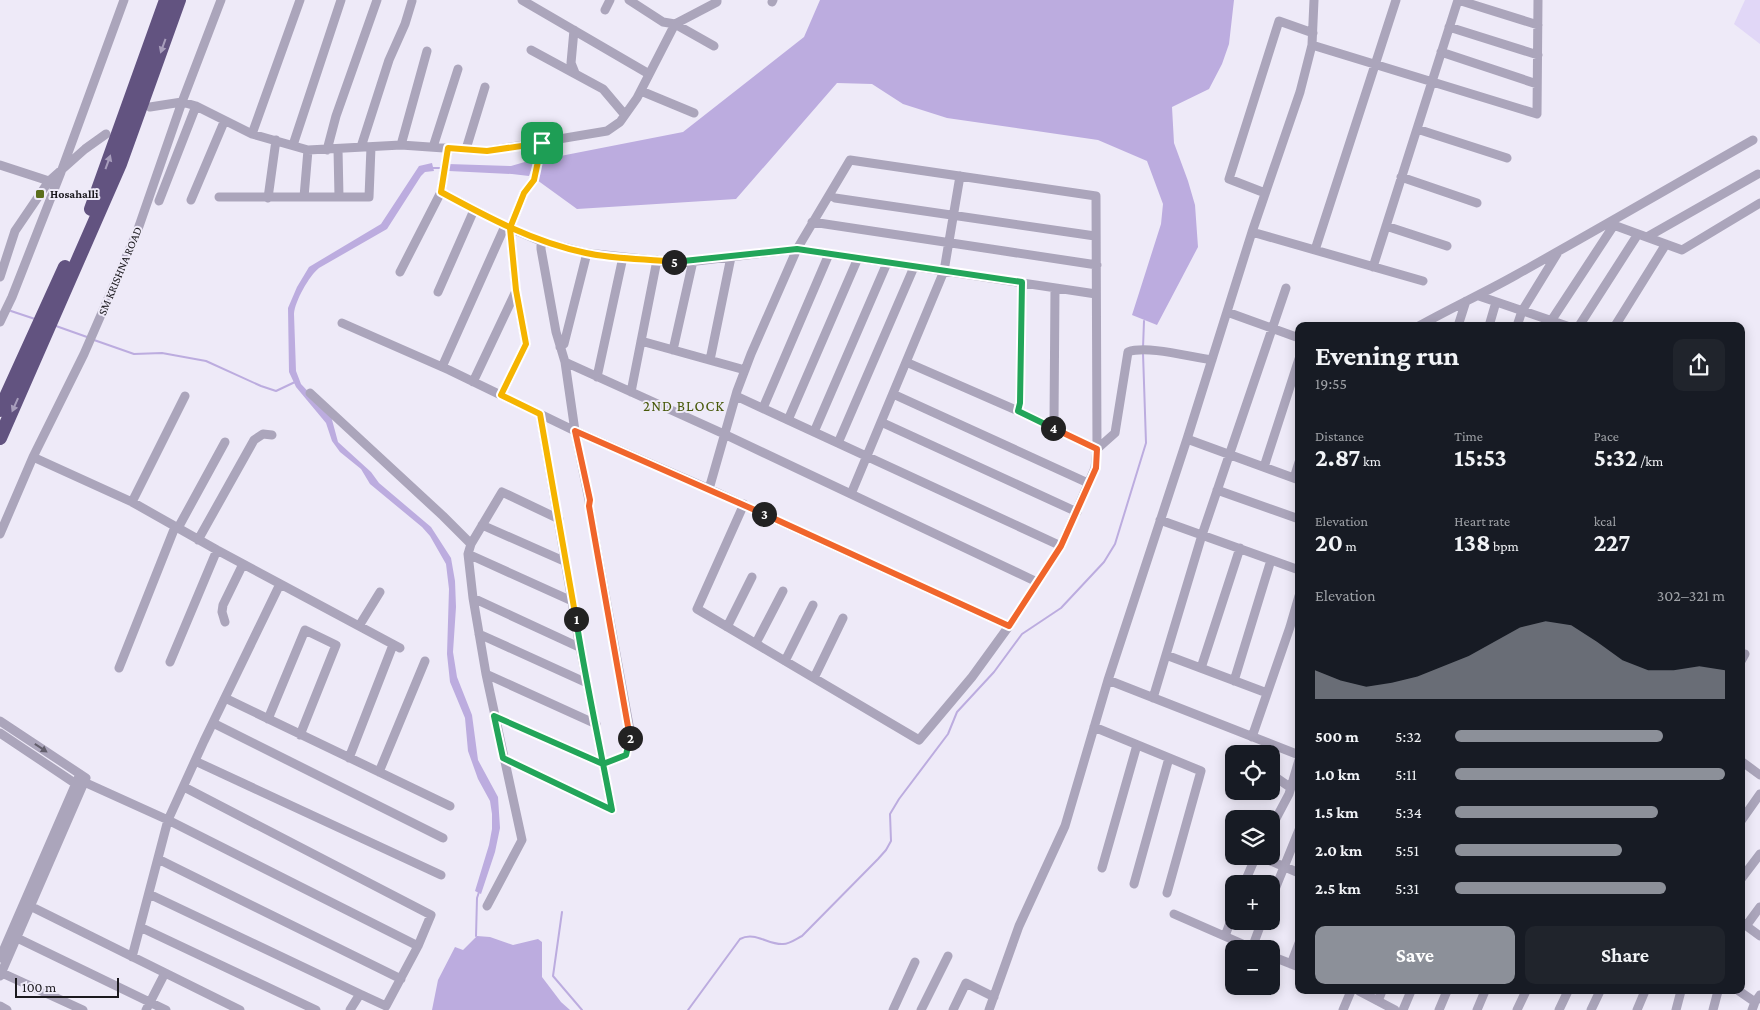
<!DOCTYPE html>
<meta charset="utf-8">
<style>
body{margin:0;font-family:"Crimson Pro",serif;background:#20242c;color:#f1f3f6;height:100vh;display:flex;flex-direction:column;font-size:19px;white-space:nowrap}
*{box-sizing:border-box;margin:0}
p{font-size:16px;color:#9ea1a6}
.icon{flex:none;width:28px;height:28px;fill:none;stroke:currentColor;stroke-width:2;stroke-linecap:round;stroke-linejoin:round}
.map{position:relative;flex:1;overflow:hidden}
.panel{position:absolute;left:1295px;top:322px;width:450px;height:672px;display:flex;flex-direction:column;background:#171b24;border-radius:10px;box-shadow:0 2px 12px #0003}
.panel>*{flex:none}
.buttons{position:absolute;left:1225px;top:745px;display:grid;gap:10px}
.buttons a{display:grid;place-items:center;width:55px;height:55px;border-radius:10px;background:#171b24;box-shadow:0 2px 12px #0003;font-size:25px}
.scale{position:absolute;left:15px;bottom:12px;width:104px;box-sizing:border-box;padding-left:5px;border:2px solid #1b191e;border-top:0;font-size:14px;line-height:18px;white-space:nowrap;color:#1b191e;-webkit-text-stroke:4px #eeeaf8;paint-order:stroke}
.pin{position:absolute;display:grid;place-items:center;width:42px;height:42px;color:#fff;margin:-21px;border-radius:10px;box-shadow:0 2px 8px #0006}
.km{position:absolute;width:25px;height:25px;margin:-12px;border-radius:50%;background:#222;color:#fff;font-size:14px;line-height:25px;text-align:center}
.round{display:grid;place-items:center;flex:none;width:52px;height:52px;border-radius:10px;background:#20242c}
.headline{display:flex;align-items:center;justify-content:space-between;height:85px;padding:0 20px}
h1{font-size:28px;font-weight:700;line-height:38px}
.metrics{display:grid;grid-template-columns:repeat(3,1fr);gap:8px;height:85px;padding:5px 20px}
.metrics div{display:grid;align-content:center}
.metrics b{font-size:25px;font-weight:700}
.metrics small{font-size:14px;font-weight:400}
.metrics p{font-size:14px}
.chart{height:140px;padding:10px 20px}
.chart p{display:flex;justify-content:space-between}
.chart svg{width:100%;height:90px;margin-top:5px;fill:#8c9099;opacity:.7}
.button{display:flex;gap:10px;margin-top:auto;padding:10px 20px}
.button a{flex:1;height:58px;border-radius:10px;background:#8c9099;color:#fff;font-size:20px;font-weight:700;line-height:58px;text-align:center}
.button a+a{background:#20242c;color:#f1f3f6}
ul{padding:0 20px;list-style:none;font-size:16px}
li{display:grid;grid-template-columns:80px 60px 1fr;align-items:center;height:38px}
li i{height:12px;border-radius:6px;background:#8c9099}
.map>svg:first-child{display:block}
.green{fill:#e1d7f7}
.water{fill:#bcacdf}
.lines{fill:none;stroke-linecap:round;stroke-linejoin:round}
.stream{stroke:#bcacdf;stroke-width:2}
.minor{stroke:#aba5bb;stroke-width:9}
.highway{stroke:#625380;stroke-width:14}
.oneway{fill:#a89ebc}
.oneway2{fill:#635f6c}
.split-1-casing{stroke:#fff;stroke-width:10}
.split-2-casing{stroke:#fff;stroke-width:10}
.split-3-casing{stroke:#fff;stroke-width:10}
.split-4-casing{stroke:#fff;stroke-width:10}
.split-5-casing{stroke:#fff;stroke-width:10}
.split-6-casing{stroke:#fff;stroke-width:10}
.split-1{stroke:#f5b400;stroke-width:6}
.split-2{stroke:#22a559;stroke-width:6}
.split-3{stroke:#f0652b;stroke-width:6}
.split-4{stroke:#f0652b;stroke-width:6}
.split-5{stroke:#22a559;stroke-width:6}
.split-6{stroke:#f5b400;stroke-width:6}
.poi-dot{fill:#5b6e1c;stroke:#eeeaf8;stroke-width:2}
.labels{text-anchor:middle;dominant-baseline:central;stroke-width:4;stroke-linejoin:round;paint-order:stroke}
.poi-label{font-size:12px;font-weight:bold;fill:#1b191e;stroke:#eeeaf8;text-anchor:start}
.street-label{font-size:12px;fill:#1b191e;stroke:#eeeaf8}
.quarter-label{font-size:15px;letter-spacing:1px;fill:#48590a;stroke:#eeeaf8}
</style>
<div class="map">
<svg width="1760" height="1010" viewBox="0 0 1760 1010">
<rect width="100%" height="100%" fill="#eeeaf8"/>
<path class="green" d="M1745 0H1760V44L1734 24Z"/>
<path class="water" d="M820 0H1234L1229 44 1222 64 1209 89 1172 107 1174 143 1188 181 1195 205 1198 247 1157 325 1132 315 1161 224 1163 204 1147 161 1098 140 947 118 903 104 872 84 837 83 736 199 577 209 537 180 540 160 683 132 804 37Z
M535 159 529 176 512 174 449 171 448 164 511 166Z
M432 163 434 171 425 172 421 176 387 229 319 268C309 276 295 301 294 314L296 371 301 384 331 416 338 442 371 472 379 483 431 527 451 558 455 581 456 607 453 652 457 677 472 715 478 760 498 797 500 828 495 852 481 894 475 891 489 845 492 829V814L490 801 478 779 468 751 465 718 450 682 447 654 449 589 446 564 430 536 422 527 370 484 361 469 340 452 332 441 326 423 296 387 289 372 288 308 297 287 309 267 381 224 419 166Z
M477 936 490 937 513 945 538 939 542 942V977L561 1002 570 1010H432L438 980 455 947 463 950Z"/>
<g class="lines">
<path class="stream" d="M432 168H443
M11 311 35 319
M56 326 87 337
M94 340 134 354 162 353 206 361 261 386 276 391 295 382
M1143 348 1144 321
M562 912 553 976 582 1010
M476 936 477 898 479 892
M688 1010 740 939C755 931 768 945 783 944 790 944 796 939 802 936L878 859 886 850 891 841 890 814 899 799 948 734 957 712 994 672 1022 634 1061 608 1104 562 1115 544 1146 443 1143 353"/>
<path class="minor" d="M522 0 649 74
M629 0 663 22 675 24 714 46
M1458 0 1538 25
M772 2 773 0
M605 10 610 0
M1449 27 1538 55
M574 30 571 63 575 73
M1312 45 1537 114 1538 0
M531 50 603 89 625 115
M1441 52 1537 84
M641 91 694 113
M150 107 182 102 196 106 252 134 308 150 401 145 487 151 607 131 620 122 637 98 675 24 717 2V0
M1417 129 1507 158
M252 134 300 0
M293 145 341 0
M401 145 427 51
M361 147 389 60 405 24 412 1
M433 147 458 69
M448 148 441 192 510 228 541 241 587 253 680 263 797 249 1096 294
M338 149 339 197
M466 149 485 87
M327 150 336 116 377 0
M0 165 49 181
M1401 177 1477 203
M1265 193 1229 179 1279 21 1313 33
M830 195 835 198 1095 236
M219 197H369L371 147
M304 197 308 150
M268 198 276 140
M191 200 224 122
M159 201 196 106
M812 222 1097 265
M1608 223 1682 250 1760 203
M1386 226 1447 246
M1252 232 1423 281
M1647 237 1758 174
M1315 250 1396 0
M1373 267 1458 0
M400 272 441 192
M0 277 15 231 49 181 85 149 106 134
M438 292 474 210
M1479 296 1567 326
M1227 312 1299 338
M0 322 12 297 61 172 124 0
M342 323 449 370 575 431 709 489 1009 626
M1419 326C1451 308 1484 293 1516 275 1595 231 1674 185 1753 140
M1458 326 1466 301
M1489 326 1496 302
M1517 326 1522 311 1557 254
M1549 326 1551 321 1614 225
M1579 326 1638 234
M1615 326 1666 244
M641 341 745 370
M560 347 564 344 587 253
M673 350 693 261
M710 360 731 257
M565 362 724 434 1037 582
M906 362 1018 411 1097 449 1115 433 1128 352C1147 345 1190 357 1212 360
M442 367 505 226
M597 377 623 257
M473 382 516 291
M631 392 657 260
M310 393 443 516 471 544 468 554 473 598 486 674 522 840 487 906
M893 394 1088 483
M501 395 526 344 516 291 510 228 524 193 534 180 541 143
M736 396 1061 546
M763 408 829 254
M1018 411 1020 403 1022 282
M540 414 579 642 612 810
M788 420 858 258
M881 422 1077 512
M1052 427 1054 421 1055 288
M814 432 887 263
M1187 439 1299 480
M838 443 914 267
M33 457 132 502 217 550 400 648
M1264 467 1299 359
M1294 478 1299 462
M709 489 737 391 751 354 797 249 850 160 1096 196 1097 449 1095 468 1061 546 1009 626 972 677 919 740 697 609 744 504
M1217 490 1299 519
M851 494 944 271 960 176
M132 502 185 396
M1160 520 1299 570
M482 525 566 562
M178 528 225 442
M0 534 33 457 84 354 137 232 182 102 221 0
M198 540 254 440 263 434 272 435
M471 544 502 492 559 519
M468 554 572 601
M473 598 581 648
M225 622 222 612 223 605 243 564
M359 626 380 592
M727 627 752 577
M479 634 587 683
M756 643 783 591
M1166 655 1267 693
M785 661 813 605
M1741 661 1745 654
M170 662 217 550
M119 668 175 527
M1201 668 1240 548
M486 674 596 724
M814 678 843 618
M1108 680 1299 755
M1234 681 1271 560
M225 698 450 806
M1153 698 1202 535 1286 288
M494 716 603 764 626 755 631 736 589 506V500L575 431 565 362 556 332 541 249V241
M268 719 305 630 336 645 300 735
M0 721 86 778 0 976
M213 723 443 838
M1094 727 1201 771 1167 893
M0 733 79 786
M1252 737 1290 627 1299 596
M1240 751 1244 754
M349 758 393 645
M503 758 612 810
M195 761 441 875
M1741 761 1760 775
M379 772 425 661
M1271 774 1291 788
M84 782 168 820 418 946
M184 787 431 915 418 946 386 1006 360 994 350 1010
M1741 821 1760 794
M1271 828 1289 794 1299 760
M1259 856 1299 873
M158 859 401 979
M1102 868 1137 745
M1741 879 1760 854
M1134 884 1169 758
M1244 884 1256 856
M149 894 360 994
M1271 899 1299 830
M24 903 240 1010
M1174 914 1254 949
M1741 922 1760 936
M1746 926 1760 907
M140 927 316 1010
M13 936 166 1010
M1225 936 1234 912
M1252 948 1262 921
M1271 956 1299 967
M132 957 168 820 204 741 280 584
M0 958 80 774
M1291 964 1299 943
M0 972 83 1010
M1359 991 1395 1010
M1739 991 1755 1002
M1378 1001 1382 991
M0 1006 7 1010
M146 1010 165 973
M893 1010 915 962
M921 1010 948 956
M953 1010 966 983 994 997
M989 1010 1019 926 1065 826 1108 680 1187 439 1252 232 1300 92 1312 45 1314 0
M1343 1010 1351 991
M1403 1010 1411 991
M1439 1010 1447 991
M1477 1010 1485 991
M1517 1010 1526 991
M1559 1010 1568 991
M1591 1010 1600 991
M1637 1010 1645 991
M1676 1010 1681 991
M1713 1010 1718 991
M1752 1010 1755 1002 1760 995"/>
<path class="highway" d="M91 209 166 0
M0 410 65 267
M0 438 120 164 179 0"/>
</g>
<defs><path id="oneway-solid" d="M-6-.8H1V-3.2L6.5 0L1 3.2V.8H-6Z" transform="scale(1.25)"/></defs>
<g class="oneway">
<use href="#oneway-solid" transform="translate(163 46) rotate(110)"/>
<use href="#oneway-solid" transform="translate(108 162) rotate(-70)"/>
<use href="#oneway-solid" transform="translate(15 405) rotate(114)"/>
</g>
<use class="oneway2" href="#oneway-solid" transform="translate(41 748) rotate(34)"/>
<g class="lines">
<defs>
<path id="split-1" d="M542 143 534 180 524 193 510 228 516 290 526 344 501 395 540 414 576 619"/>
<path id="split-2" d="M576 619C586 683 600 746 612 810L503 758 494 716 603 764 626 755 630 738"/>
<path id="split-3" d="M630 738 589 506 590 500 575 431 764 514"/>
<path id="split-4" d="M764 514 1009 626 1061 546 1096 468 1097 449 1053 428"/>
<path id="split-5" d="M674 262 797 249 1022 282 1020 403 1018 411 1053 428"/>
<path id="split-6" d="M542 143 487 151 448 148 441 192C487 217 533 242 586 253 614 259 646 259 674 262"/>
</defs>
<use href="#split-1" class="split-1-casing"/>
<use href="#split-2" class="split-2-casing"/>
<use href="#split-3" class="split-3-casing"/>
<use href="#split-4" class="split-4-casing"/>
<use href="#split-5" class="split-5-casing"/>
<use href="#split-6" class="split-6-casing"/>
<use href="#split-1" class="split-1"/>
<use href="#split-2" class="split-2"/>
<use href="#split-3" class="split-3"/>
<use href="#split-4" class="split-4"/>
<use href="#split-5" class="split-5"/>
<use href="#split-6" class="split-6"/>
</g>
<rect class="poi-dot" x="35" y="189" width="10" height="10" rx="2.5"/>
<g class="labels">
<g class="poi-label">
<text x="50" y="194">Hosahalli</text>
</g>
<g class="street-label">
<text transform="translate(120 271) rotate(-67)">SM KRISHNA ROAD</text>
</g>
<g class="quarter-label">
<text x="684" y="406">2ND BLOCK</text>
</g>
</g>
</svg>
<div class="buttons">
<a><svg class="icon" aria-label="locate" viewBox="0 0 24 24"><circle cx="12" cy="12" r="6"/><path d="M12 2v4M12 18v4M2 12h4M18 12h4"/></svg></a>
<a><svg class="icon" aria-label="layers" viewBox="0 0 24 24"><path d="M12 4l9 5-9 5-9-5zM3 14l9 5 9-5"/></svg></a>
<a>+</a>
<a>−</a>
</div>
<div class="scale">100 m</div>
<div class="pin" style="left:542px;top:143px;background:#1e9e55"><svg class="icon" aria-label="arrive" viewBox="0 0 24 24"><path d="M6 21V4h12l-3 4 3 4H6"/></svg></div>
<b class="km" style="left:576px;top:619px">1</b>
<b class="km" style="left:630px;top:738px">2</b>
<b class="km" style="left:764px;top:514px">3</b>
<b class="km" style="left:1053px;top:428px">4</b>
<b class="km" style="left:674px;top:262px">5</b>
<section class="panel">
<div class="headline"><div><h1>Evening run</h1><p>19:55</p></div><a class="round"><svg class="icon" aria-label="share" viewBox="0 0 24 24"><path d="M12 15V3M7 8l5-5 5 5M5 13v7h14v-7"/></svg></a></div>
<div class="metrics">
<div><p>Distance</p><b>2.87<small> km</small></b></div>
<div><p>Time</p><b>15:53</b></div>
<div><p>Pace</p><b>5:32<small> /km</small></b></div>
</div>
<div class="metrics">
<div><p>Elevation</p><b>20<small> m</small></b></div>
<div><p>Heart rate</p><b>138<small> bpm</small></b></div>
<div><p>kcal</p><b>227</b></div>
</div>
<div class="chart"><p><span>Elevation</span>302–321 m</p>
<svg viewBox="0 0 160 44" preserveAspectRatio="none"><path d="M0 44V30L10 35L20 38L30 36L40 33L50 28L60 23L70 16L80 9L90 6L100 8L110 16L120 25L130 30L140 30L150 28L160 30V44z"/></svg>
</div>
<ul>
<li><b>500 m</b>5:32<i style="width:77%"></i></li>
<li><b>1.0 km</b>5:11<i style="width:100%"></i></li>
<li><b>1.5 km</b>5:34<i style="width:75%"></i></li>
<li><b>2.0 km</b>5:51<i style="width:62%"></i></li>
<li><b>2.5 km</b>5:31<i style="width:78%"></i></li>
</ul>
<div class="button"><a>Save</a><a>Share</a></div>
</section>
</div>
